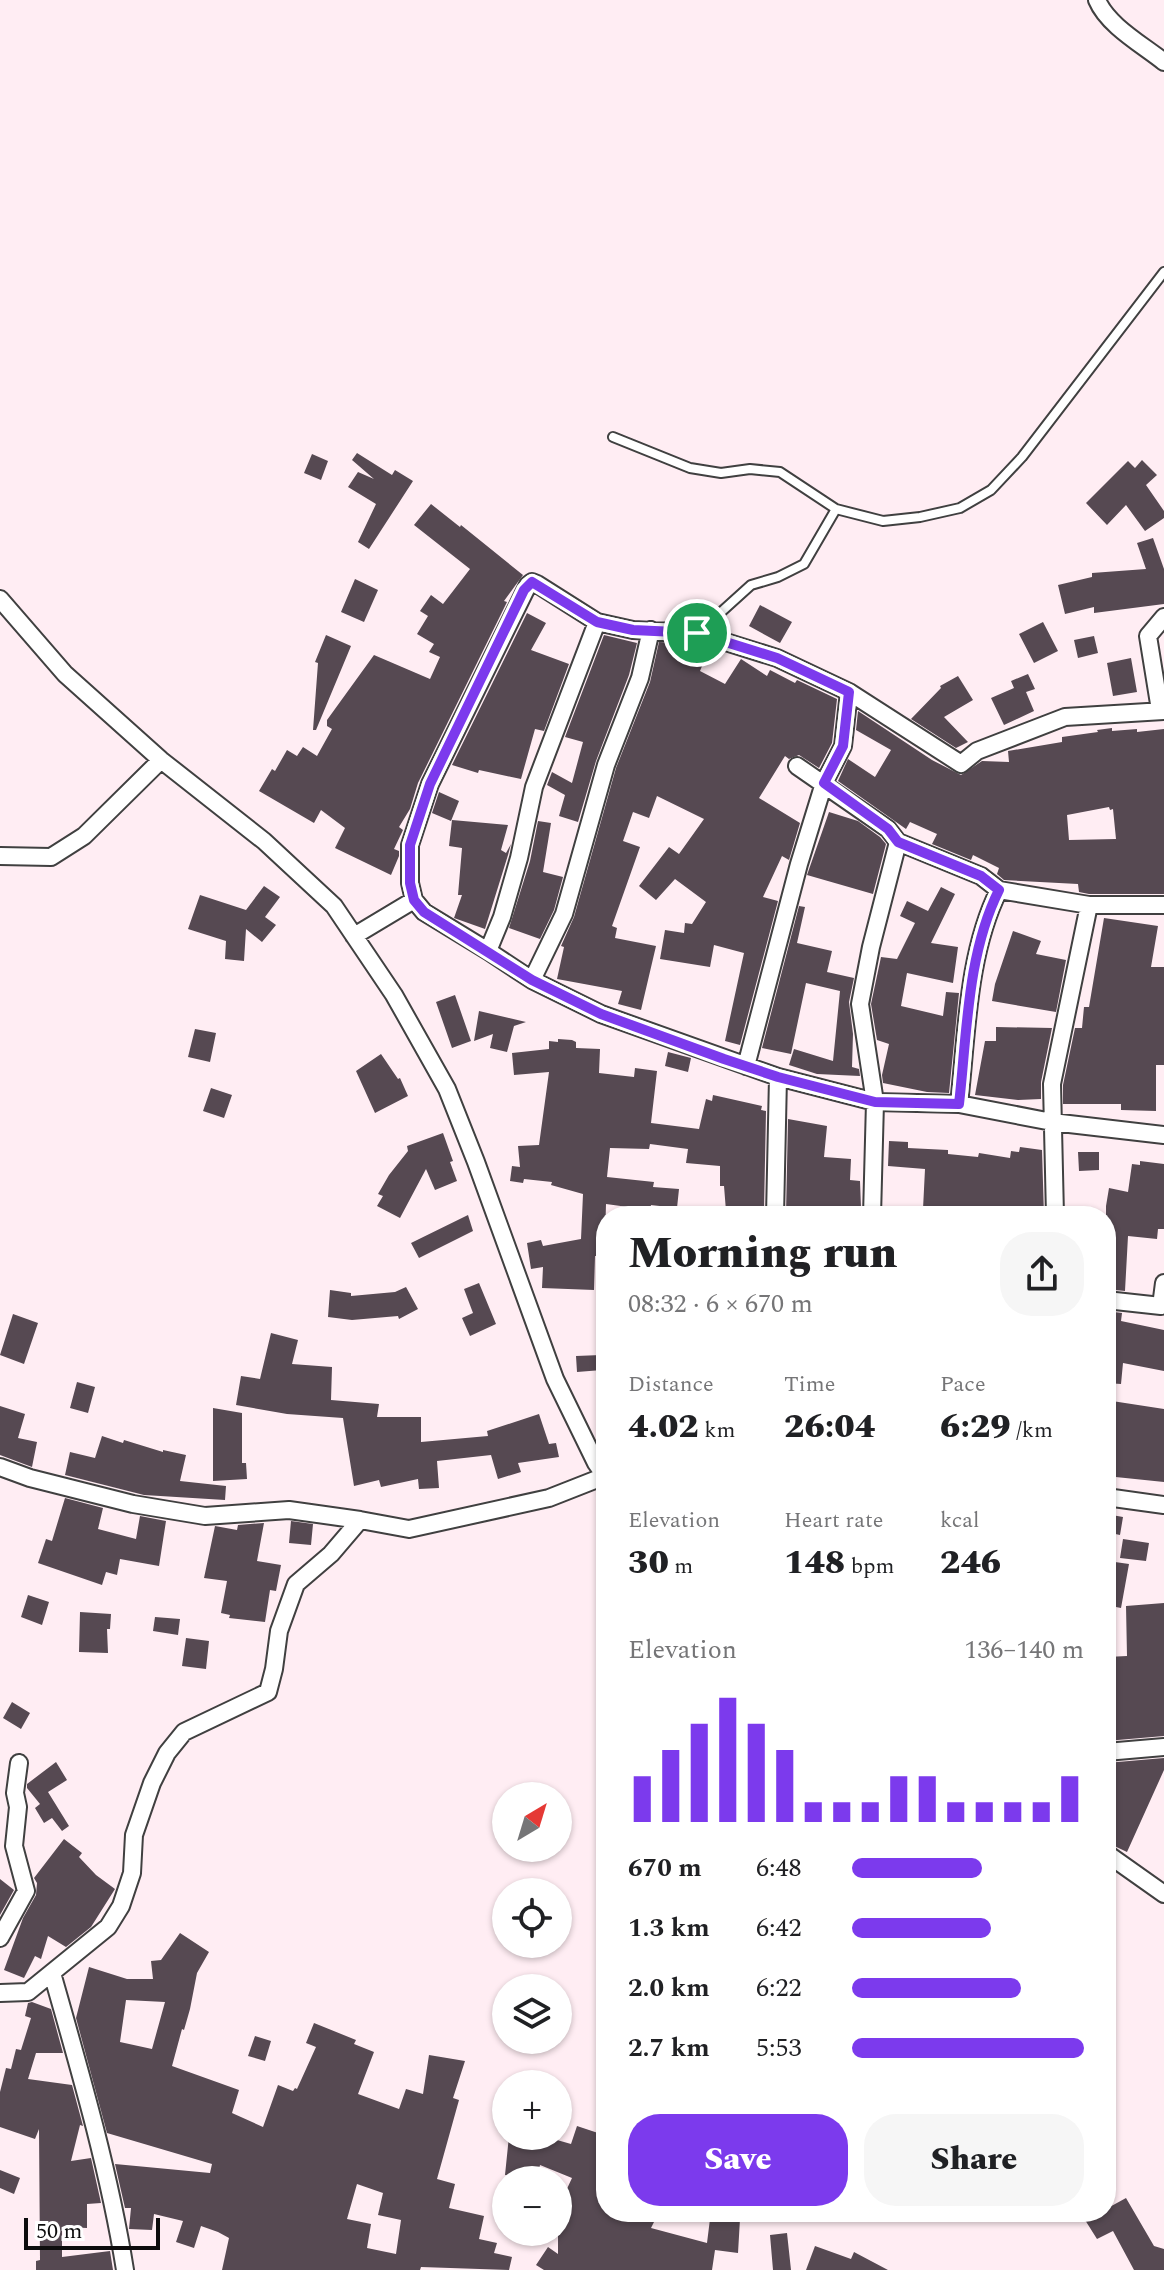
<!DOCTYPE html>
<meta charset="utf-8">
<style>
body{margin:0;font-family:Spectral,serif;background:#f6f6f6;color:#202124;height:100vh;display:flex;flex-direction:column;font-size:30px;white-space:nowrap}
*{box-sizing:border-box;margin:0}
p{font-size:26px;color:#757577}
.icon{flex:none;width:44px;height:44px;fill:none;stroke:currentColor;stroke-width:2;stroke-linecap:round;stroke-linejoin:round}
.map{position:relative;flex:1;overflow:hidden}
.drawer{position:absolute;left:596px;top:1206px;width:520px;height:1016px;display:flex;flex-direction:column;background:#fff;border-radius:32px;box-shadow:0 2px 6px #0004}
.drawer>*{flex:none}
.needle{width:52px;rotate:38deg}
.controls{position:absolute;left:492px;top:1782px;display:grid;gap:16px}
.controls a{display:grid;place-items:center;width:80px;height:80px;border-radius:50%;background:#fff;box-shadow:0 2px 6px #0004;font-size:40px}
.scale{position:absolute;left:24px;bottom:20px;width:136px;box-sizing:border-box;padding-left:8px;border:4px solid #0d0d0d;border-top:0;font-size:22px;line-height:28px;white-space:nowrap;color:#0d0d0d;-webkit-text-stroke:6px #fff;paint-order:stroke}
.pin{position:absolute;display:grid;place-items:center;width:68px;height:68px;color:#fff;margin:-34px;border:4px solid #fff;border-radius:50%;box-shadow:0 2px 8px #0007}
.round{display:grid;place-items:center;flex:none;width:84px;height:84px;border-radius:32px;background:#f6f6f6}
.headline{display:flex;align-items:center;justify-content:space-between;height:136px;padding:0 32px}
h1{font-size:44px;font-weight:800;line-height:60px}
.stats{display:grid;grid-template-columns:repeat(3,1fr);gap:12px;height:136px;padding:8px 32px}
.stats div{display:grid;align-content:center}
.stats b{font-size:34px;font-weight:800}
.stats small{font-size:22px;font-weight:400}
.stats p{font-size:22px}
.chart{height:224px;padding:16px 32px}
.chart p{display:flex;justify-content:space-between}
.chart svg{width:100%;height:144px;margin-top:8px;stroke:#7c3aed;stroke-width:6}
.cta{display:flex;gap:16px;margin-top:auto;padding:16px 32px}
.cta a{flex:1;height:92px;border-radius:32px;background:#7c3aed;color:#fff;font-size:32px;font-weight:800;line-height:92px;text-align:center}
.cta a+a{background:#f6f6f6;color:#202124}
ul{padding:0 32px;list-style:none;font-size:26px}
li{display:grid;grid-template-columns:128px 96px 1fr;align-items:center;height:60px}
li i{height:20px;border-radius:10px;background:#7c3aed}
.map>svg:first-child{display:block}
.building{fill:#564952;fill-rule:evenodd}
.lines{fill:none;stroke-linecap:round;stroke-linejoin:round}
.lane-casing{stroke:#404040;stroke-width:12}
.street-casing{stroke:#404040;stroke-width:20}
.lane{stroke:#fff;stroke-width:8}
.street{stroke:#fff;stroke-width:16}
.route-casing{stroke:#fff;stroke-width:16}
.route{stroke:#7c3aed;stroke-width:10}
</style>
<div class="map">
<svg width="1164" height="2270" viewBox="0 0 1164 2270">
<rect width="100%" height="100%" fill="#ffedf3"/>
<path class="building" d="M357 453 392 475 395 470 413 481 369 549 358 542 376 504 348 487 358 472 374 479 352 460Z
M312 454 328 461 321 480 304 473Z
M1142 460 1157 475 1146 485 1164 511V518L1145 531 1126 505 1107 525 1086 503 1128 461 1135 468Z
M431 504 460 527 461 525 523 575 504 601 507 602 418 783 410 809 399 827 403 830 394 849 399 851V856L391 875 335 848 345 828 321 810 314 823 259 791 272 769 275 771 287 750 297 756 303 747 317 756 332 729 327 726V720L374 655 430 679 440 657 429 652 434 644 417 634 428 616 420 611 431 595 443 604 470 569 414 525Z
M1153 538 1164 569V604L1094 613V607L1065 614 1058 585 1092 577V573L1146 569 1137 543Z
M355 579 378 590 364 622 341 612Z
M760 605 792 622 780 643 749 626Z
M527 613 546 623 531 650 569 664 544 731 535 729 521 779 479 770 478 773 452 765Z
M1043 622 1058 651 1034 663 1019 634Z
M326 635 351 646 316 730H313L318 663 315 662Z
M604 635 637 643 629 675 596 761 578 822 559 816 565 795 547 785 552 772 572 783 583 742 565 737Z
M1094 636 1098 653 1078 658 1074 640Z
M659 642 693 644 709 649 700 671 725 684 741 659 767 676 770 670 795 683 797 680 837 699 832 743 819 768 799 755 789 759 785 756 759 798 800 823 789 860 782 856 763 897 778 901 740 1045 725 1041 744 953 714 945 710 967 660 959 665 930 684 933 685 923 692 924 706 902 675 879 656 900 639 886 669 847 679 854 704 819 657 796 649 818 633 812 623 841 640 847 612 926 617 928 615 938 656 946 641 1010 618 1004 622 991 557 979 564 947 561 946 574 917 616 768 650 682Z
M1131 658 1137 692 1113 696 1107 663Z
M1028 674 1035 689 1026 692 1034 711 1004 725 991 698 1014 688 1011 681Z
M958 676 973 700 944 717 968 742 956 748 911 719 941 688 940 686Z
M858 711 932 760 961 775 982 761 1009 762 1008 751 1062 742V737L1098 732 1097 730 1112 728V731L1137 729V732L1164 729V894H1089L1079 892 1078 884 1004 880 997 874 999 868 973 855 971 860 932 844 937 834 910 822 906 829 838 781 848 759 875 777 891 750 856 730ZM1109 807 1110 810 1113 809 1116 839 1069 840 1067 815Z
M439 792 459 801 451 821 432 813Z
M829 812 858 821 880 837 886 844 873 894 807 875Z
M452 820 508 825 501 850 506 853 511 844 508 855 485 929 454 918 462 895H458L462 848 449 846Z
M538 821 551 823 543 872 563 877 554 910 540 939 509 928 530 861Z
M264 886 280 897 265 917 276 925 262 942 246 929 244 961 225 959 226 941 188 929 200 895 246 910Z
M941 887 955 894 931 943 958 947 953 983 907 973 901 1006 943 1016 946 992 959 993 949 1093 927 1092 883 1083 882 1075 889 1044 877 1040 871 1004 881 957 897 959 915 923 900 916 907 901 928 911Z
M799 906 805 907 797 943 832 951 827 972 854 978 849 1002 853 1034 852 1067 859 1069 860 1076 817 1074 789 1065 794 1049 833 1061 840 991 806 983 791 1054 762 1048Z
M1104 918 1158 926 1151 967H1164V1065H1156V1111L1121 1110V1104H1063V1085L1075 1028H1082L1084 1007H1089Z
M1013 931 1041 941 1036 954 1066 960 1056 1012 992 1001 995 984Z
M455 995 471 1041 452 1048 436 1002Z
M479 1011 526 1022 514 1026 507 1052 490 1048 493 1034 474 1041Z
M996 1027 1052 1028 1041 1082V1099L1018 1100 975 1095 985 1041H996Z
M195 1029 216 1033 210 1062 188 1057Z
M558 1039 572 1040 576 1042V1048L600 1049 599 1073 634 1077 635 1068 657 1071 651 1123 699 1129 706 1099 712 1101 713 1095 762 1106 761 1110 766 1111 764 1209 726 1211 724 1186H720V1166L686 1163 688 1149 650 1144 649 1149 610 1148 607 1177 654 1182 653 1187 679 1189 677 1208 651 1205 650 1210 606 1204 605 1239H602L599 1256H595L594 1290 542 1288 543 1267 531 1269 527 1243 541 1240 543 1246 581 1239 583 1194 551 1185 552 1182 524 1179 523 1183 510 1181 512 1166 520 1167 518 1146 539 1145 549 1072 514 1075 512 1053 549 1049V1041L558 1042Z
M668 1052 691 1058 688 1072 665 1066Z
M381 1054 398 1079 400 1078 408 1096 375 1113 356 1071Z
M211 1088 232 1095 224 1118 203 1111Z
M788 1119 827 1126 824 1157 851 1159 850 1180 860 1181 861 1208H847L848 1216 786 1214Z
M443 1133 453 1161 450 1162 457 1181 435 1190 426 1169 400 1218 377 1206 383 1196 378 1194 389 1175 408 1151 407 1146Z
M889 1141 908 1142V1148L948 1150V1154L978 1157 979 1153 1010 1158 1011 1151 1019 1152 1020 1147 1042 1150 1044 1216H940V1210L923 1209 925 1169 888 1166Z
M1078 1152H1099V1170L1079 1171Z
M1140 1161 1164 1164V1229H1158L1157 1239 1128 1236 1125 1291 1106 1289V1206L1109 1188 1128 1192 1132 1164 1140 1165Z
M468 1215 473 1231 419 1258 411 1243Z
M479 1283 496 1324 470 1336 462 1318 473 1313 464 1289Z
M406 1287 418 1309 399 1319 398 1316 352 1320 328 1317 330 1290 351 1293V1296L395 1292Z
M1106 1311 1122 1313 1121 1321 1164 1330V1371L1123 1363 1121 1384 1106 1383Z
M13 1314 38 1323 24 1364 0 1355Z
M271 1333 298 1340 292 1364 332 1367 331 1400 379 1404 377 1417H421V1442L488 1436 487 1431 539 1414 549 1444 556 1443 559 1457 518 1463 521 1472 498 1479 491 1455 437 1461 439 1488 419 1489 418 1479 381 1487 379 1480 354 1486 343 1418 287 1414 236 1405 241 1376 260 1379Z
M601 1355 602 1370 577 1372 576 1356Z
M77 1382 95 1387 88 1413 70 1408Z
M1112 1401 1164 1409V1482L1106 1476V1438H1109Z
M0 1406 25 1414 18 1438 37 1442 32 1467 0 1455Z
M213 1408 242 1413V1463H246L247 1479 213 1481Z
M102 1436 123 1443 124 1440 163 1452V1450L186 1455 180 1481 226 1486 225 1500 144 1495 65 1475 70 1452 95 1458Z
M65 1498 103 1508 98 1529 136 1539 140 1516 166 1521 159 1566 120 1559 117 1575 106 1572 102 1585 38 1563 46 1539 52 1541Z
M1106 1514 1123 1517 1120 1535 1106 1532Z
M291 1521 313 1524 311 1545 289 1543Z
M264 1523 257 1561 281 1565 276 1591 270 1590 265 1622 229 1618 230 1615 221 1613 227 1581 204 1578 215 1526 237 1530 238 1525Z
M1123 1539 1149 1543 1146 1561 1120 1558Z
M1115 1562 1129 1564 1121 1608 1106 1605V1590L1110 1591Z
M28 1595 49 1602 42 1625 21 1617Z
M1164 1603V1736L1106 1741 1107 1657 1127 1656 1126 1606Z
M80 1612 111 1614 110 1629H107L108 1653 79 1652Z
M155 1617 180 1619 178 1635 153 1631Z
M186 1638 209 1641 206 1669 182 1666Z
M12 1702 30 1713 21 1729 3 1718Z
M1164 1758V1770L1127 1852 1106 1842V1763Z
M56 1762 67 1780 48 1792 69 1826 62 1831 52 1818 44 1823 35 1808 40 1804 27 1788V1784Z
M64 1839 82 1853 79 1857 96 1875 115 1889 91 1927 66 1947 48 1936 41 1959 35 1956 24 1978 4 1970 23 1918 36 1895 37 1883 34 1878Z
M0 1879 14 1890 0 1915Z
M180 1933 209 1952 197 1973 190 2009 184 2030 182 2029 172 2066 239 2090 232 2113 263 2127 278 2085 293 2091 295 2088 297 2089 316 2047 306 2043 314 2023 356 2040 354 2044 374 2052 358 2094 399 2109 406 2089 423 2094 429 2055 465 2061 453 2098 459 2100 437 2179 455 2184 449 2208 484 2216 479 2239 497 2243 494 2253 512 2257 509 2270 421 2267 420 2270H222L229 2238 218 2232 201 2226 194 2248 176 2242 183 2221 154 2214 152 2230 129 2229 131 2208H125L115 2164 210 2173 212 2164 107 2133 76 2018 89 1967 127 1979H153L151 1961 161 1960ZM126 2000 165 2002 152 2049 120 2042ZM357 2184 383 2193 378 2215 401 2220 396 2254 367 2248 371 2224 347 2219Z
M32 2002 51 2009 63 2053H36L28 2079 72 2085 83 2126 80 2125 71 2161 91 2158 101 2203 87 2204V2228L62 2227V2257L110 2251 113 2270H36V2261L40 2260 39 2129 35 2139 0 2127V2092L6 2068 11 2069 16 2049 21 2050 31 2018 25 2016 28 2003Z
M255 2036 271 2041 265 2061 248 2056Z
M577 2126 598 2133 596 2140 606 2144V2212H640L655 2220 651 2228 707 2243 710 2219 721 2221 722 2216 740 2219 738 2253 715 2250 712 2270H544L536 2265 548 2247 558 2254V2208L572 2178 540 2165 537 2180 505 2175 509 2136H543L571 2144Z
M0 2170 20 2178 14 2194 0 2188Z
M1126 2198 1154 2246 1164 2249V2270H1134L1113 2231 1097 2239 1080 2212H1106V2209Z
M787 2233 791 2270H773L770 2235Z
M815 2246 851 2259 854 2252 888 2270H806Z"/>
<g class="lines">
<defs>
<path id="lane" d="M613 437 690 468 721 473 750 469 780 472 836 509 883 521 920 517 960 508 991 490 1022 457 1164 272
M699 632 751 585 778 577 804 564 836 509"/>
<path id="street" d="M1097 0C1108 26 1143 45 1164 62
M0 599 65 674 161 760 264 841 334 906 394 995 447 1089 476 1162 555 1379 596 1463 606 1477
M597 622 534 787 519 858 502 917 488 951 532 980 601 1014 778 1077 875 1102 959 1104 1052 1122 1164 1135
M849 692 961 764 977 751 1065 717 1164 711
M1160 710 1148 636 1164 617
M797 766 888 829 898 842 981 876 999 890 1089 905H1164
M0 856 51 857 84 836 161 760
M354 936 414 900
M488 951 424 912 414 900 410 883V845L430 784 528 585 532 582 537 584 597 622 633 630 697 633 777 658 849 692 843 746 824 783 799 864 746 1066
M532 980 564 914 606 765 640 678 651 630
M959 1104C967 1034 967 954 999 890
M775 1216 778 1077
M872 1216 875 1102 860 1004 871 947 898 842
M1055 1216 1052 1084 1089 905
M1106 1300 1161 1306 1164 1283
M0 1467 30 1478 133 1504 205 1516 289 1510 360 1520
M1106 1497 1164 1505
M1106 1752 1164 1747
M1106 1853 1164 1894
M0 1938 26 1891 14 1846 18 1807 15 1793 19 1763
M52 1973C80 2071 109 2170 125 2270
M0 1993 28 1992 108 1927 121 1906 132 1873 134 1835 152 1783 167 1753 184 1732 268 1692 274 1669 279 1631 296 1584 331 1554 360 1520 409 1529 549 1498 605 1476"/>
</defs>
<use href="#lane" class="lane-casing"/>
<use href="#street" class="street-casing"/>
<use href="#lane" class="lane"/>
<use href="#street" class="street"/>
</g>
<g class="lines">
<defs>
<path id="route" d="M532 582 597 622 633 630 697 633 777 658 849 692 843 746 824 783 888 829 898 842 981 876 999 890C967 954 967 1034 959 1104L875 1102 778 1077 724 1059 601 1014 532 980 424 912 414 900 410 883V845L430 784 524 590Z"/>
</defs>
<use href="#route" class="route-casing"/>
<use href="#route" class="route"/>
</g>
</svg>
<div class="controls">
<a><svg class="needle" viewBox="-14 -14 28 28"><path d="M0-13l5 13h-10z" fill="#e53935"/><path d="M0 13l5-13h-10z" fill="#757577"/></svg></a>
<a><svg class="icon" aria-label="locate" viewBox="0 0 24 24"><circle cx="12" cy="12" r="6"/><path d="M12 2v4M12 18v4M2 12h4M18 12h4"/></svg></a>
<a><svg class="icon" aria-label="layers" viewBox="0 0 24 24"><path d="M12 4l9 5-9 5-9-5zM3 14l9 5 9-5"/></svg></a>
<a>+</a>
<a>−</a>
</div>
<div class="scale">50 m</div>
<div class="pin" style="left:697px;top:633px;background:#1e9e55"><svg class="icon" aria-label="arrive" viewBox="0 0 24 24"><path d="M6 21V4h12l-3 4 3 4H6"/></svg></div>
<section class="drawer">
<div class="headline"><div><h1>Morning run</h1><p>08:32 · 6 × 670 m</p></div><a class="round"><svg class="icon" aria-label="share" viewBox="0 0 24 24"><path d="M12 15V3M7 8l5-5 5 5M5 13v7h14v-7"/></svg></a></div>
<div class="stats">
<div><p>Distance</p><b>4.02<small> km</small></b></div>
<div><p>Time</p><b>26:04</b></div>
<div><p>Pace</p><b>6:29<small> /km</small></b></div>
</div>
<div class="stats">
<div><p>Elevation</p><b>30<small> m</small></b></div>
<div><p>Heart rate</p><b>148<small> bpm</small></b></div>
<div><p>kcal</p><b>246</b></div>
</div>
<div class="chart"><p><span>Elevation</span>136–140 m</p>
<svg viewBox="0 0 160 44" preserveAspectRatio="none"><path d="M5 44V30M15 44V22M25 44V14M35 44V6M45 44V14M55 44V22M65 44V38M75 44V38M85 44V38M95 44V30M105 44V30M115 44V38M125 44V38M135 44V38M145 44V38M155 44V30"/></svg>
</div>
<ul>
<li><b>670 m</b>6:48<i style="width:56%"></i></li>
<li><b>1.3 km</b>6:42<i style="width:60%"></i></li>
<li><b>2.0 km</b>6:22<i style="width:73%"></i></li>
<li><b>2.7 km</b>5:53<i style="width:100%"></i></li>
</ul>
<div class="cta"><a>Save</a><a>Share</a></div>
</section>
</div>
